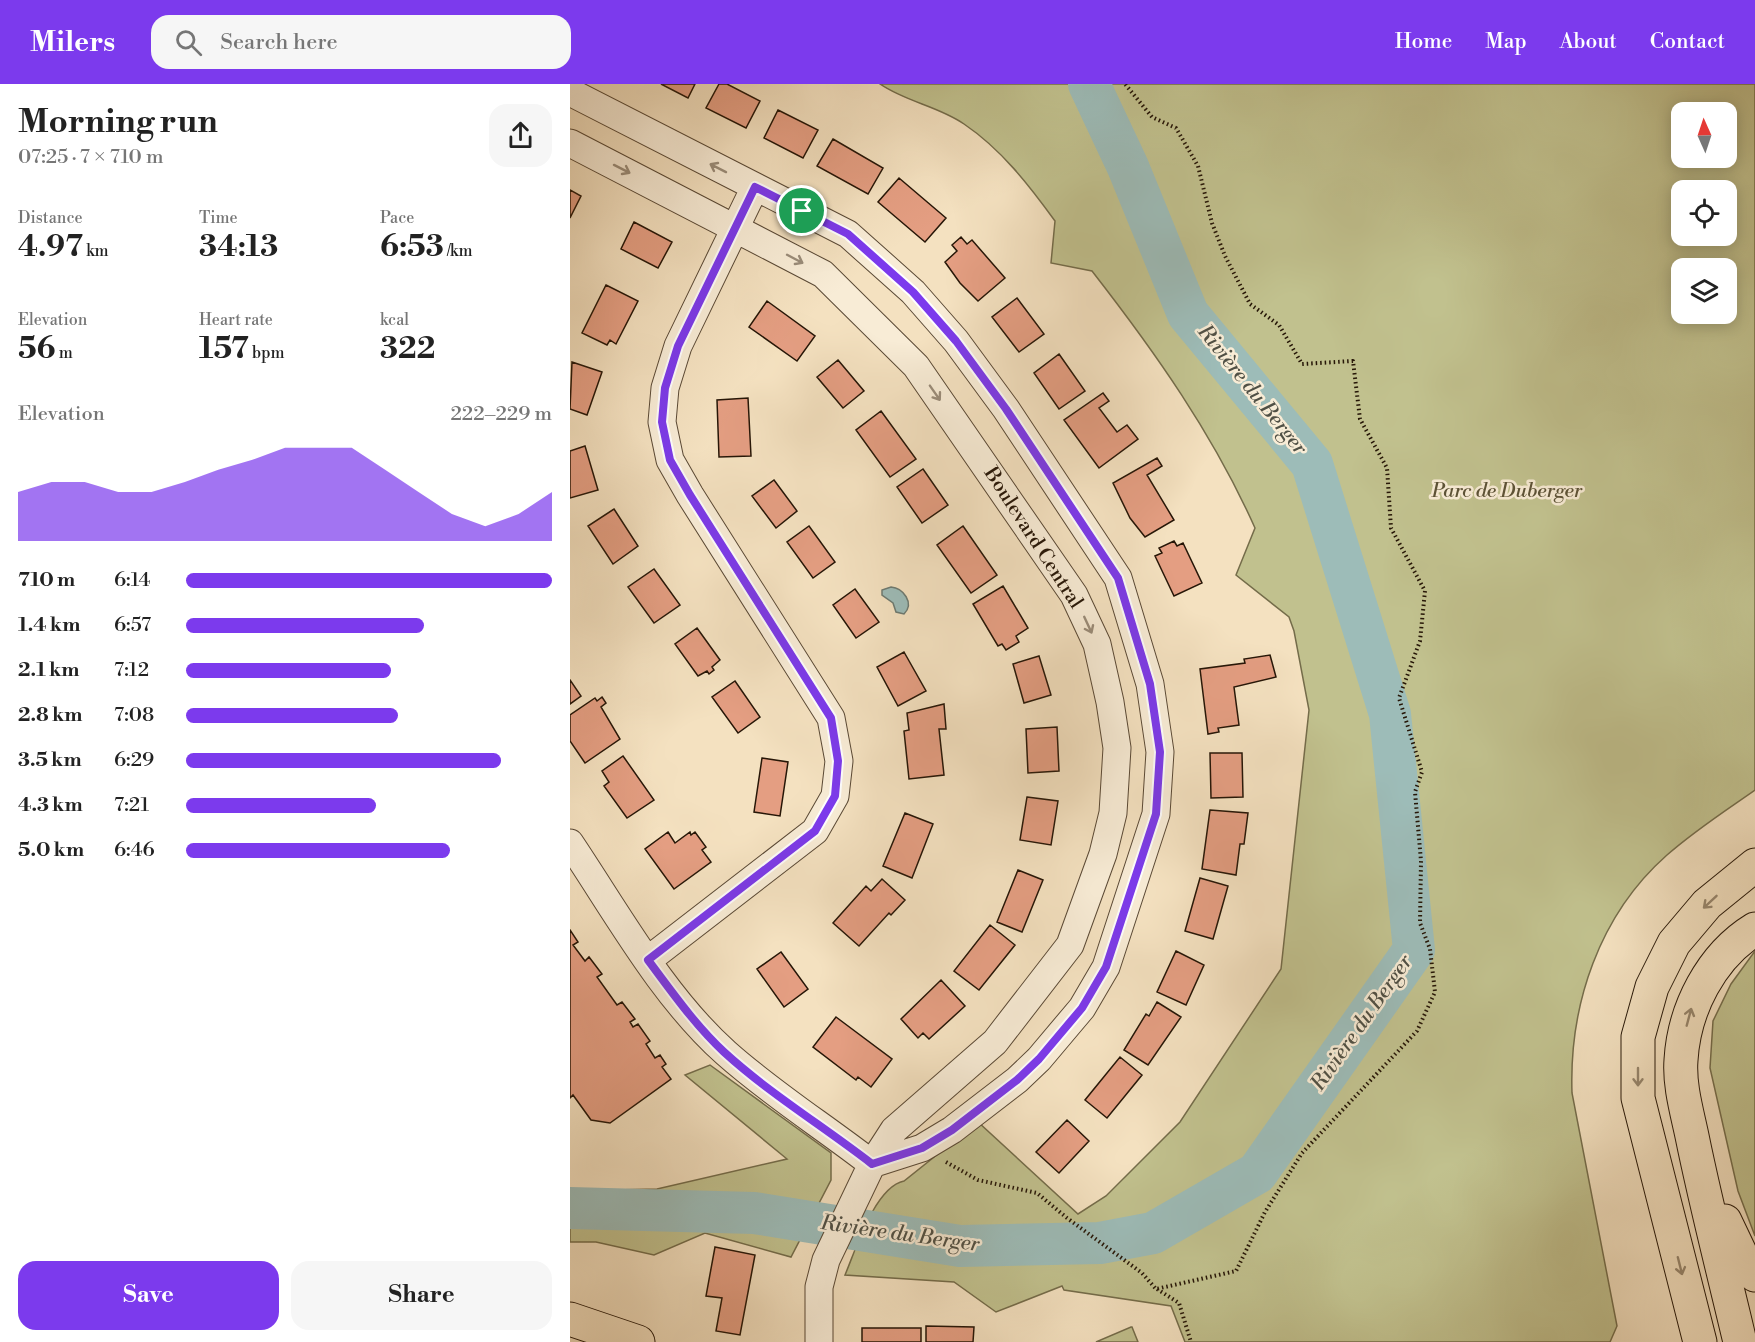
<!DOCTYPE html>
<meta charset="utf-8">
<style>
body{margin:0;font-family:"Libre Bodoni",serif;background:#f6f6f6;color:#222;height:100vh;display:flex;flex-direction:column;font-size:22px;white-space:nowrap}
*{box-sizing:border-box;margin:0}
p{font-size:20px;color:#767676}
.icon{flex:none;width:33px;height:33px;fill:none;stroke:currentColor;stroke-width:2;stroke-linecap:round;stroke-linejoin:round}
.map{position:relative;flex:1;overflow:hidden}
.sheet{display:flex;flex-direction:column;background:#fff;width:570px}
.sheet>*{flex:none}
.needle{width:39px;rotate:357deg}
.buttons{position:absolute;left:1101px;top:18px;display:grid;gap:12px}
.buttons a{display:grid;place-items:center;width:66px;height:66px;border-radius:12px;background:#fff;box-shadow:0 3px 15px #0003;font-size:30px}
.pin{position:absolute;display:grid;place-items:center;width:51px;height:51px;color:#fff;margin:-26px;border:3px solid #fff;border-radius:50%;box-shadow:0 2px 6px #0007}
.round{display:grid;place-items:center;flex:none;width:63px;height:63px;border-radius:18px;background:#f6f6f6}
.headline{display:flex;align-items:center;justify-content:space-between;height:102px;padding:0 18px}
h1{font-size:33px;font-weight:700;line-height:45px}
.stats{display:grid;grid-template-columns:repeat(3,1fr);gap:9px;height:102px;padding:6px 18px}
.stats div{display:grid;align-content:center}
.stats b{font-size:30px;font-weight:700}
.stats small{font-size:16px;font-weight:400}
.stats p{font-size:16px}
.chart{height:168px;padding:12px 18px}
.chart p{display:flex;justify-content:space-between}
.chart svg{width:100%;height:108px;margin-top:6px;fill:#7c3aed;opacity:.7}
.primary-button{display:flex;gap:12px;margin-top:auto;padding:12px 18px}
.primary-button a{flex:1;height:69px;border-radius:18px;background:#7c3aed;color:#fff;font-size:24px;font-weight:700;line-height:69px;text-align:center}
.primary-button a+a{background:#f6f6f6;color:#222}
ul{padding:0 18px;list-style:none;font-size:20px}
li{display:grid;grid-template-columns:96px 72px 1fr;align-items:center;height:45px}
li i{height:15px;border-radius:8px;background:#7c3aed}
header{display:flex;align-items:center;gap:36px;box-sizing:border-box;height:84px;padding:0 30px;background:#7c3aed;color:#fff}
header strong{font-size:28px}
nav{display:flex;gap:33px;margin-inline-start:auto;font-size:21px}
.search{width:420px;height:54px;background:#f6f6f6;display:flex;align-items:center;gap:15px;box-sizing:border-box;padding:0 21px;border-radius:18px;color:#767676;font-size:22px}
main{display:flex;flex:1;min-height:0}
.map>svg:first-child{display:block}
.green{fill:#c1c18e;stroke:#746c4a;stroke-width:1.5;fill-rule:evenodd}
.water{fill:#9dbcb8;stroke:#6d7a71;stroke-width:1.5}
.lines{fill:none;stroke-linecap:round;stroke-linejoin:round}
.river{stroke:#9dbcb8;stroke-width:42}
.building{fill:#e49e82;stroke:#261607;stroke-width:1.5}
.minor-casing{stroke:#5a4935;stroke-width:29}
.major-casing{stroke:#261607;stroke-width:35}
.highway-casing{stroke:#261607;stroke-width:35}
.path{stroke:#261607;stroke-width:4;stroke-dasharray:1.5 3;stroke-linecap:butt}
.minor{stroke:#f8ecd6;stroke-width:27}
.major{stroke:#f4e1c0;stroke-width:33}
.highway{stroke:#f4e1c0;stroke-width:33}
.oneway{stroke:#9a8c79}
.oneway2{stroke:#97866d}
.route-casing{stroke:#fff;stroke-width:12}
.route{stroke:#7c3aed;stroke-width:8}
.labels{text-anchor:middle;dominant-baseline:central;stroke-width:5;stroke-linejoin:round;paint-order:stroke}
.park-label{font-size:20px;font-style:italic;fill:#5c5236;stroke:#f8ecd6}
.street-label{font-size:20px;fill:#261607;stroke:#f8ecd6}
.water-label{font-size:21px;font-style:italic;fill:#505045;stroke:#f8ecd6}
</style>
<header>
<strong>Milers</strong>
<div class="search"><svg class="icon" aria-label="search" viewBox="0 0 24 24"><circle cx="10" cy="10" r="6"/><path d="M15 15l6 6"/></svg>Search here</div>
<nav><a>Home</a><a>Map</a><a>About</a><a>Contact</a></nav>
</header>
<main>
<section class="sheet">
<div class="headline"><div><h1>Morning run</h1><p>07:25 · 7 × 710 m</p></div><a class="round"><svg class="icon" aria-label="share" viewBox="0 0 24 24"><path d="M12 15V3M7 8l5-5 5 5M5 13v7h14v-7"/></svg></a></div>
<div class="stats">
<div><p>Distance</p><b>4.97<small> km</small></b></div>
<div><p>Time</p><b>34:13</b></div>
<div><p>Pace</p><b>6:53<small> /km</small></b></div>
</div>
<div class="stats">
<div><p>Elevation</p><b>56<small> m</small></b></div>
<div><p>Heart rate</p><b>157<small> bpm</small></b></div>
<div><p>kcal</p><b>322</b></div>
</div>
<div class="chart"><p><span>Elevation</span>222–229 m</p>
<svg viewBox="0 0 160 44" preserveAspectRatio="none"><path d="M0 44V24L10 20L20 20L30 24L40 24L50 20L60 15L70 11L80 6L90 6L100 6L110 15L120 24L130 33L140 38L150 33L160 24V44z"/></svg>
</div>
<ul>
<li><b>710 m</b>6:14<i style="width:100%"></i></li>
<li><b>1.4 km</b>6:57<i style="width:65%"></i></li>
<li><b>2.1 km</b>7:12<i style="width:56%"></i></li>
<li><b>2.8 km</b>7:08<i style="width:58%"></i></li>
<li><b>3.5 km</b>6:29<i style="width:86%"></i></li>
<li><b>4.3 km</b>7:21<i style="width:52%"></i></li>
<li><b>5.0 km</b>6:46<i style="width:72%"></i></li>
</ul>
<div class="primary-button"><a>Save</a><a>Share</a></div>
</section>
<div class="map">
<svg width="1185" height="1258" viewBox="0 0 1185 1258">
<rect width="100%" height="100%" fill="#f4e1c0"/>
<filter id="stains"><feTurbulence type="fractalNoise" baseFrequency=".00333" numOctaves="4"/><feColorMatrix values="0 0 0 0 .2 0 0 0 0 .09 0 0 0 0 .02 0 0 0 .5 -.17"/></filter>
<radialGradient id="worn" r=".72"><stop offset=".6" stop-color="#630" stop-opacity="0"/><stop offset="1" stop-color="#630" stop-opacity=".3"/></radialGradient>
<path class="green" d="M310 0H1185V706C1155 727 1124 747 1097 771 1029 831 999 921 1002 1009L1047 1242 1040 1258H615L601 1222 494 1206 492 1202 426 1228 384 1198 275 1191C286 1165 305 1103 334 1097L408 1038 508 1130 536 1112 610 1038 711 885 739 626 724 547 719 533 666 491 685 444C643 350 585 268 522 187L481 179 485 137C459 101 431 65 394 40 368 22 336 18 310 0ZM1112 28H1156V74H1112ZM1112 106H1156V152H1112ZM1112 184H1156V230H1112Z
M1185 867V1152L1168 1107 1140 984 1143 937 1161 900Z
M140 981 261 1069V1096L221 1173 135 1149 84 1171 26 1158H0V1107L87 1105 217 1075 115 991Z
M562 1243 568 1258H526L561 1243Z"/>
<path class="water" d="M321 503C333 504 345 519 334 530L326 528 323 519 312 511V506Z"/>
<g class="lines">
<path class="river" d="M0 1124 184 1129 390 1162 530 1159 583 1149 687 1089 844 866 820 630 742 380 618 230 558 83 519 0"/>
</g>
<path class="building" d="M91 0H125L118 14Z
M149 0H157L190 17 176 44 136 24Z
M208 26 248 46 233 74 194 54Z
M263 55 313 84 298 110 247 82Z
M329 94 376 134 355 158 308 118Z
M0 106 11 112 0 134Z
M64 138 102 158 88 184 51 165Z
M391 153 397 160 402 156 435 194 408 217 390 199 375 178 387 167 382 161Z
M36 201 68 217 46 260 40 256 37 261 12 249Z
M447 214 474 250 449 268 422 233Z
M197 217 245 252 227 277 179 243Z
M489 270 515 307 489 325 464 289Z
M268 276 294 307 273 324 247 293Z
M2 278 32 288 17 331 0 325Z
M533 309 539 317 529 324 547 348 557 341 568 355 529 384 494 336Z
M178 314 181 372 149 373 147 316Z
M311 327 346 375 320 393 286 346Z
M15 362 28 406 0 414V367Z
M587 374 592 382 577 391 604 436 575 453 560 434 543 399Z
M353 385 378 421 352 439 327 403Z
M204 396 227 427 206 444 182 412Z
M44 425 68 462 43 480 18 442Z
M239 442 265 478 243 494 217 458Z
M393 442 427 491 401 509 367 461Z
M604 457 607 462 613 459 632 499 604 512 585 472 592 469 589 464Z
M84 485 110 521 84 539 58 503Z
M433 502 458 544 446 552 449 558 436 566 432 560 428 562 403 520Z
M285 505 309 538 286 554 263 521Z
M127 544 150 576 142 583 144 586 139 590 137 587 128 592 105 560Z
M334 568 356 607 328 622 307 583Z
M700 571 706 593 664 603 669 641 648 644 649 648 638 650 630 585 675 579 674 575Z
M469 572 481 611 454 619 443 580Z
M0 596 11 612 0 620Z
M165 597 190 633 168 649 142 613Z
M32 613 36 619 31 623 50 655 15 679 0 657V631L25 614 27 617Z
M374 620 376 645H369L374 691 339 695 334 647 339 646 337 629Z
M487 643 489 687 458 689 456 645Z
M640 669H672L673 713 641 714Z
M53 672 84 716 57 734 34 702 39 698 32 687Z
M192 674 218 678 210 732 184 728Z
M457 713 488 717 481 761 450 756Z
M640 726 678 729 674 760H670L666 791 632 785Z
M335 729 363 740 342 794 313 782Z
M98 748 105 759 120 748 121 751 125 748 136 763 132 766 141 778 104 805 75 765Z
M448 786 473 796 452 848 427 838Z
M630 794 658 802 643 855 615 847Z
M312 795 335 816 321 831 319 829 289 862 263 839 296 802 301 807Z
M420 841 445 861 409 906 384 887Z
M0 846 8 858 3 861 15 877 19 873 32 890 27 893 47 921 52 918 65 935 60 938 63 943 68 940 80 957 76 960 85 974 90 971 96 980 92 983 101 995 40 1039 21 1036 3 1011 0 1014Z
M606 867 634 881 616 921 587 908Z
M211 868 238 905 214 923 187 885Z
M371 896 395 922 359 955 353 949 348 954 331 935Z
M587 918 611 933 578 981 554 966 576 930 579 932Z
M266 933 322 975 301 1003 288 993 286 996 243 963Z
M550 973 572 991 537 1034 515 1016Z
M497 1036 519 1057 489 1089 466 1068Z
M145 1163 185 1171 170 1251 146 1247 152 1214 136 1212Z
M356 1242 404 1243 403 1258H356Z
M292 1244H351V1258H292Z"/>
<g class="lines">
<defs>
<path id="minor" d="M0 8 278 150 343 208 386 257 436 325 548 494 580 600 590 668 586 730 536 883 512 924 469 975 447 996 382 1046 352 1064 302 1080
M0 59 253 190 346 282 504 511 527 560 540 618 547 664 543 729 533 770 500 861 425 958 324 1046 302 1080 256 1176 249 1203V1258
M0 759C47 829 93 913 156 969 202 1010 253 1042 302 1080
M78 876 245 747 265 712 269 677 261 634 120 411 100 376 92 338 95 304 108 262 185 103"/>
<path id="major" d="M0 1235 68 1258"/>
<path id="highway" d="M1155 1137 1174 1177 1185 1191
M1130 1258 1068 1014V953L1082 903 1104 859 1137 820 1185 781
M1170 1258C1154 1190 1136 1121 1122 1052 1117 1028 1109 1001 1111 976 1114 925 1141 872 1185 845"/>
</defs>
<use href="#minor" class="minor-casing"/>
<use href="#major" class="major-casing"/>
<use href="#highway" class="highway-casing"/>
<path class="path" d="M376 1078 408 1096 467 1109 497 1134 572 1189 586 1205 666 1187 695 1128 732 1069 847 947 865 908 860 865 850 839 851 777 845 708 852 688 829 614 850 557 855 507 821 444 817 384 790 335 783 277 732 280 709 241 680 220 655 172 642 139 628 82 606 44 582 33 555 0
M587 1205 609 1219 621 1258"/>
<use href="#minor" class="minor"/>
<use href="#major" class="major"/>
<use href="#highway" class="highway"/>
</g>
<defs><path id="oneway-shaft" d="M-6 0H5M1.5-3L5.5 0L1.5 3" fill="none" stroke-width="1.6" stroke-linecap="round" stroke-linejoin="round" transform="scale(1.5)"/></defs>
<g class="oneway">
<use href="#oneway-shaft" transform="translate(148 84) rotate(-153)"/>
<use href="#oneway-shaft" transform="translate(52 85) rotate(27)"/>
<use href="#oneway-shaft" transform="translate(225 175) rotate(28)"/>
<use href="#oneway-shaft" transform="translate(365 309) rotate(55)"/>
<use href="#oneway-shaft" transform="translate(518 541) rotate(65)"/>
</g>
<g class="oneway2">
<use href="#oneway-shaft" transform="translate(1140 818) rotate(137)"/>
<use href="#oneway-shaft" transform="translate(1119 933) rotate(-75)"/>
<use href="#oneway-shaft" transform="translate(1068 993) rotate(90)"/>
<use href="#oneway-shaft" transform="translate(1110 1182) rotate(76)"/>
</g>
<g class="lines">
<defs>
<path id="route" d="M185 103 278 150 343 208 386 257 436 325 548 494 580 600 590 668 586 730 536 883 512 924 469 975 447 996 382 1046 352 1064 302 1080C253 1042 200 1010 154 968 125 941 102 908 78 876L245 747 265 712 268 677 261 634 120 411 100 376 92 338 95 304 108 262Z"/>
</defs>
<use href="#route" class="route-casing"/>
<use href="#route" class="route"/>
</g>
<g class="labels">
<g class="park-label">
<text x="937" y="407">Parc de Duberger</text>
</g>
<g class="street-label">
<text transform="translate(463 454) rotate(57)">Boulevard Central</text>
</g>
<g class="water-label">
<text transform="translate(682 306) rotate(51)">Rivière du Berger</text>
<text transform="translate(792 939) rotate(-55)">Rivière du Berger</text>
<text transform="translate(330 1150) rotate(8)">Rivière du Berger</text>
</g>
</g>
<rect width="100%" height="100%" filter="url(#stains)"/>
<rect width="100%" height="100%" fill="url(#worn)"/>
</svg>
<div class="buttons">
<a><svg class="needle" viewBox="-14 -14 28 28"><path d="M0-13l5 13h-10z" fill="#e53935"/><path d="M0 13l5-13h-10z" fill="#767676"/></svg></a>
<a><svg class="icon" aria-label="locate" viewBox="0 0 24 24"><circle cx="12" cy="12" r="6"/><path d="M12 2v4M12 18v4M2 12h4M18 12h4"/></svg></a>
<a><svg class="icon" aria-label="layers" viewBox="0 0 24 24"><path d="M12 4l9 5-9 5-9-5zM3 14l9 5 9-5"/></svg></a>
</div>
<div class="pin" style="left:232px;top:127px;background:#1e9e55"><svg class="icon" aria-label="arrive" viewBox="0 0 24 24"><path d="M6 21V4h12l-3 4 3 4H6"/></svg></div>
</div>
</main>
